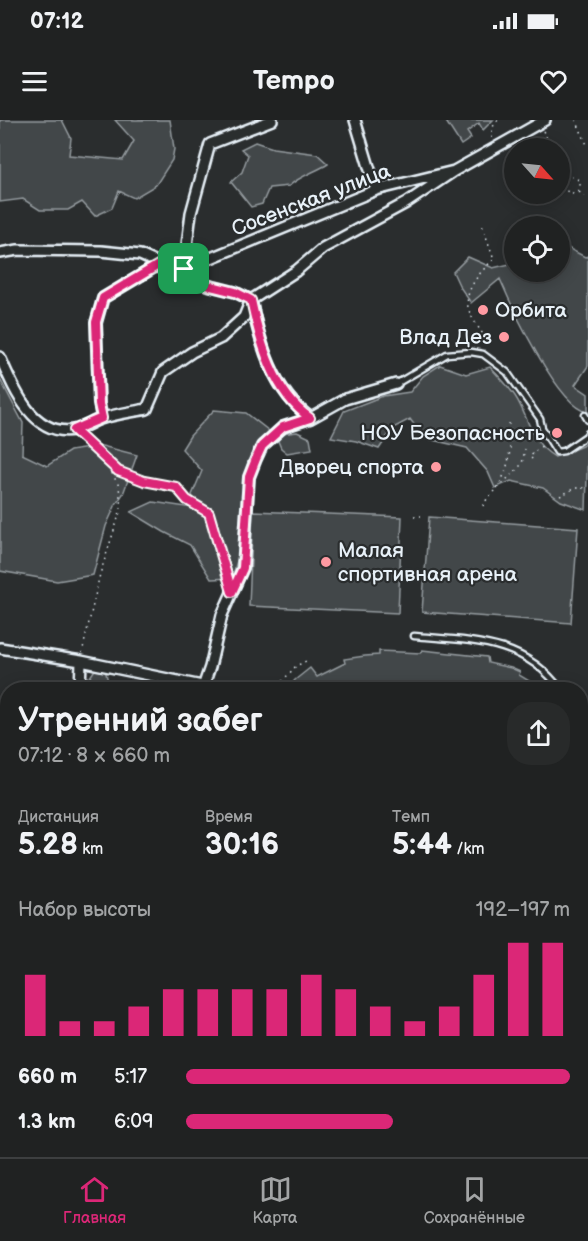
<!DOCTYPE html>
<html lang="ru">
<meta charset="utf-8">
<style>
body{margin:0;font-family:"Balsamiq Sans",sans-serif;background:#282a2a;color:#f1f3f6;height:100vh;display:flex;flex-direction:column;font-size:22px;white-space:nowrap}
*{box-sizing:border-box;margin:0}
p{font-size:20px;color:#a2a4a5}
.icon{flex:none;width:33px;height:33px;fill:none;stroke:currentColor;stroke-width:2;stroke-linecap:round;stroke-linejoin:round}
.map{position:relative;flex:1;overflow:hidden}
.side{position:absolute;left:0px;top:562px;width:588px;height:476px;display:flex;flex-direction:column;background:#202222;border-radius:24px 24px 0 0;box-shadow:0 3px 15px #0003,0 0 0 2px #3d3f40}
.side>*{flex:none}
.needle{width:39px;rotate:117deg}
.fabs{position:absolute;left:504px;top:18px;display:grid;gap:12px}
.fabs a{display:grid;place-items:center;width:66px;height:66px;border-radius:50%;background:#202222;box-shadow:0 3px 15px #0003,0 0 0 2px #3d3f40;font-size:30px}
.pin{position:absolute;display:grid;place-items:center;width:51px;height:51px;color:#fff;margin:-26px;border-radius:12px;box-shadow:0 3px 9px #0006}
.round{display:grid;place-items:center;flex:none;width:63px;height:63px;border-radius:24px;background:#282a2a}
.head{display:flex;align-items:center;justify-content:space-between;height:102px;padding:0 18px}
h1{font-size:33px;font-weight:600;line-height:45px}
.figures{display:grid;grid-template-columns:repeat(3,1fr);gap:9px;height:102px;padding:6px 18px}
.figures div{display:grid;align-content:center}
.figures b{font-size:30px;font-weight:600}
.figures small{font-size:16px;font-weight:400}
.figures p{font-size:16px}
.chart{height:168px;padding:12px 18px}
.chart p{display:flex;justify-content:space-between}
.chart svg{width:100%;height:108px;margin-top:6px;stroke:#db2777;stroke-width:6}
ul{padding:0 18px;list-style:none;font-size:20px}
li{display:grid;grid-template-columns:96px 72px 1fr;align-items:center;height:45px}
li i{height:15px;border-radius:8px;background:#db2777}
.status{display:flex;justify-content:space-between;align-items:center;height:42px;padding:0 30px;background:#202222;direction:ltr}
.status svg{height:16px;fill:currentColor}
header{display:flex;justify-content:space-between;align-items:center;height:78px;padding:0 18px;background:#202222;font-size:27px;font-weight:600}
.tabs{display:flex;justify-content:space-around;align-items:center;height:84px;border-top:2px solid #3d3f40;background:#202222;font-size:16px;color:#a2a4a5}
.tabs a{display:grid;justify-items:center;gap:3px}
.tabs .selected{color:#db2777}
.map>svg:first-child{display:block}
.built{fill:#363a3b}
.green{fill:#424648;stroke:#959ca0;stroke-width:1.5}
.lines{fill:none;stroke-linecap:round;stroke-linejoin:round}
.lane-casing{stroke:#e8f1f8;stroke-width:9}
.street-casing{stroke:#e8f1f8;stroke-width:14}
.path{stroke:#e8f1f8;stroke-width:1.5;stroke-dasharray:1.5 4.5;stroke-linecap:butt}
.lane{stroke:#2a2d2e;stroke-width:4.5}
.street{stroke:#2a2d2e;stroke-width:9}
.route-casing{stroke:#fff;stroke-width:12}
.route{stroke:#db2777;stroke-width:8}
.poi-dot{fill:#ff9aa2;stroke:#2a2d2e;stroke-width:2}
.labels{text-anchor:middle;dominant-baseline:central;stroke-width:4.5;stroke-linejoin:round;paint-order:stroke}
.street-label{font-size:21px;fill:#e8f1f8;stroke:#2a2d2e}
.poi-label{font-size:21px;fill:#e8f1f8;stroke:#2a2d2e;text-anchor:end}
</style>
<div class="status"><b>07:12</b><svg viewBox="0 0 49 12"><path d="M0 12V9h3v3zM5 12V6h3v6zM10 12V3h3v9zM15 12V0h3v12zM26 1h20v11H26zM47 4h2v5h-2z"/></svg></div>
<header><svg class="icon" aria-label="menu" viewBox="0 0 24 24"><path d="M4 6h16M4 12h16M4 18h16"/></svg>Tempo<svg class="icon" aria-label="heart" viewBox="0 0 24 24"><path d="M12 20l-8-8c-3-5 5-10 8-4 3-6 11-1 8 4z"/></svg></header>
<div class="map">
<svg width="588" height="1037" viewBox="0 0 588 1037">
<rect width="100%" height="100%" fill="#2a2d2e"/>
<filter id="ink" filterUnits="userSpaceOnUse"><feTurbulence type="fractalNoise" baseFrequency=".0167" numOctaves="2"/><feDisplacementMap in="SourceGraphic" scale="12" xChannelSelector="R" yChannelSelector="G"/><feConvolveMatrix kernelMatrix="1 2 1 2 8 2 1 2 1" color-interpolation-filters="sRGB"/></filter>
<g filter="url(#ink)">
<path class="built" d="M580 817H588V903L582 884 581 885Z
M364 1031H413L402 1037H368Z"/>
<path class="green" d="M0 0H62L71 18 69 35 123 40 134 21 115 0H170L174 29 172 40 156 65 134 78 119 71 112 88 95 96 82 82 68 90H40L23 79 0 82Z
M445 0H493L483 10 479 3 467 12 471 18 461 25Z
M255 22 273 28 317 34 328 44C315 52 300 56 289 66L269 68 262 84 251 87 231 62 242 52 248 35 241 29Z
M560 124 585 137 588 136V246L575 265 588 274V292C558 287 512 187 500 159L471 183 460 167 453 152 468 137 493 148 514 143V152H560Z
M440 245 466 254 490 247C498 256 508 265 515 276 529 297 530 323 555 337L582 326 588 321 586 390 561 381 543 368 511 361 495 368 488 352 467 328 424 318 410 299 393 308 379 329 356 321 331 317 344 291 383 276 410 272 423 256Z
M0 259 23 303 22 334 47 346 70 331 102 326 137 335 123 374 116 384 106 406 93 455 57 461 0 451Z
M214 290 246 293 273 314 259 320 248 341 244 375 243 420 232 458 211 459 190 425 164 412 131 392 153 382 186 387 196 386 192 375 202 351 182 329 190 316Z
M297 312 310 318 312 329 287 333 281 328 278 321 282 314Z
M253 391 402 397 398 493 249 486Z
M429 397 578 408 571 503 422 492Z
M422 530 487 537 488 543 511 548 520 552 519 555 544 570H287L295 560 310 548 317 557 345 543 344 539 365 536 379 535V531L421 533Z
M96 548 105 549 110 570H89L90 557Z
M0 652 7 658V783L6 768 7 722 0 701Z
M588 723V806H581L580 728Z
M582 884 588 903V936L581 912Z
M580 976 588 978V1020L581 1018Z"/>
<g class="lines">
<defs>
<path id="lane" d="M396 264 447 234 471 232 483 234 507 252 540 299 542 308 557 332 564 331 586 316 588 313
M585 295 588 300
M414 516C471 521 524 519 561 570
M580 608 585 634 580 670"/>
<path id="street" d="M272 0 210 24 191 93 184 149 376 70 454 51
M355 0 376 70
M0 133 18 130 101 131 140 135 160 144 184 149 207 165 235 172 251 180
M251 180 296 151 323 128 406 83 454 51 545 0
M251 180C260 223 273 272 311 298L345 279 396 264
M0 237C13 267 32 317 74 310 83 308 92 302 100 299 115 294 131 292 147 289L163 252 192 232 221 218 244 197 251 180
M102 298 99 284 96 203 103 178 160 144
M0 528 81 541 202 566
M80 570 81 541
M202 570 210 547 222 495 243 448 249 357 256 339 262 326 283 307 311 298
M580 813 588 814
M0 878 8 881
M580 960 588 961
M254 1030 261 1037
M284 1030 288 1037
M419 1037 430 1030"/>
</defs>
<use href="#lane" class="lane-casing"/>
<use href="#street" class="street-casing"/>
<path class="path" d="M576 0 588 27
M543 11 546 16 549 28
M492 18V8L498 0
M560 53 565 59
M564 65a8 8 0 1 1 16 0a8 8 0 1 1-16 0Z
M579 72 588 78
M473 225 475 214 482 213C477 205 470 196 468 187 464 169 482 150 494 139L482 105
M81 317 104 339 119 366 121 389 100 454 82 533
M531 339 534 337 532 334 544 324
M104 340 118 351 144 361 176 367 187 380 209 393 228 460
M497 368C510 348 512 327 509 303
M560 376 575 368H588
M483 386 487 379 522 344 525 329
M414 396H421
M268 562 277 567 296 546 308 540
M580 921 587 942 580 944
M580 983 588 984
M498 1030 499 1037
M528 1037 529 1034 535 1030"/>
<use href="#lane" class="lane"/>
<use href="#street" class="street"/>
</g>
</g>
<g class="lines" filter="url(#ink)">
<defs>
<path id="route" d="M160 144 184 149 207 165 235 172 251 180C260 222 273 272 310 298L283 307 262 326 256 339 249 357 243 448 232 472 209 393 187 380 176 367 144 361 118 351 74 310 102 298 99 284 96 202 103 178Z"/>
</defs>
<use href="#route" class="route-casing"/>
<use href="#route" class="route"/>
</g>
<g class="poi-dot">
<circle cx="483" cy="190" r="6"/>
<circle cx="504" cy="217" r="6"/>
<circle cx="557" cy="313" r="6"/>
<circle cx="436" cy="347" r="6"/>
<circle cx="326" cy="442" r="6"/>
</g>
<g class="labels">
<g class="street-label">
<text transform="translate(311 80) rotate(-21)">Сосенская улица</text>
</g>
<g class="poi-label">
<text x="495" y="190" text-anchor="start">Орбита</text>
<text x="492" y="217">Влад Дез</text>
<text x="545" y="313">НОУ Безопасность</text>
<text x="424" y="347">Дворец спорта</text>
<text x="338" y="430" text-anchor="start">Малая<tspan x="338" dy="24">спортивная арена</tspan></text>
</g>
</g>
</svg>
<div class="fabs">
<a><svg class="needle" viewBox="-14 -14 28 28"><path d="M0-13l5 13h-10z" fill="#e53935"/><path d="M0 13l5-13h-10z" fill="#a2a4a5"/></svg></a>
<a><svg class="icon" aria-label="locate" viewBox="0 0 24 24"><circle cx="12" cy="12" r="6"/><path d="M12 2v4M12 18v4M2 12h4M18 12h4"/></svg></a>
</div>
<div class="pin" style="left:184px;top:149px;background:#1e9e55"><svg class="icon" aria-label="arrive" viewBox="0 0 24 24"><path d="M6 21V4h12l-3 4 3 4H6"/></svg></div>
<section class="side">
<div class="head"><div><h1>Утренний забег</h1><p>07:12 · 8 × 660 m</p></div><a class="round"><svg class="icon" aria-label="share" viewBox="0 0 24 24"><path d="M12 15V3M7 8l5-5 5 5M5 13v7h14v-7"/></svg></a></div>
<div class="figures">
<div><p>Дистанция</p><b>5.28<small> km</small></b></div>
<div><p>Время</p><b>30:16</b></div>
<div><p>Темп</p><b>5:44<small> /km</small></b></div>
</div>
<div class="chart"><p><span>Набор высоты</span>192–197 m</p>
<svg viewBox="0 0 160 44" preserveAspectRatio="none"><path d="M5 44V19M15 44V38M25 44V38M35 44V32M45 44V25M55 44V25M65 44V25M75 44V25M85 44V19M95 44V25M105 44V32M115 44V38M125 44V32M135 44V19M145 44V6M155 44V6"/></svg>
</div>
<ul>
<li><b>660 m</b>5:17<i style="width:100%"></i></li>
<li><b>1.3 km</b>6:09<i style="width:54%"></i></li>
</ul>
</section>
</div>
<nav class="tabs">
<a class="selected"><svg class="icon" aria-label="home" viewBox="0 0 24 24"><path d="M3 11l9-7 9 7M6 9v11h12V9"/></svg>Главная</a>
<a><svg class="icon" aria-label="map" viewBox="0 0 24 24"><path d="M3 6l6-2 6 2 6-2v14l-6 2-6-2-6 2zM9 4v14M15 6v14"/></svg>Карта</a>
<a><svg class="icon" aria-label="saved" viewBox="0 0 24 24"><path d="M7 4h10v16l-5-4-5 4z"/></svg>Сохранённые</a>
</nav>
